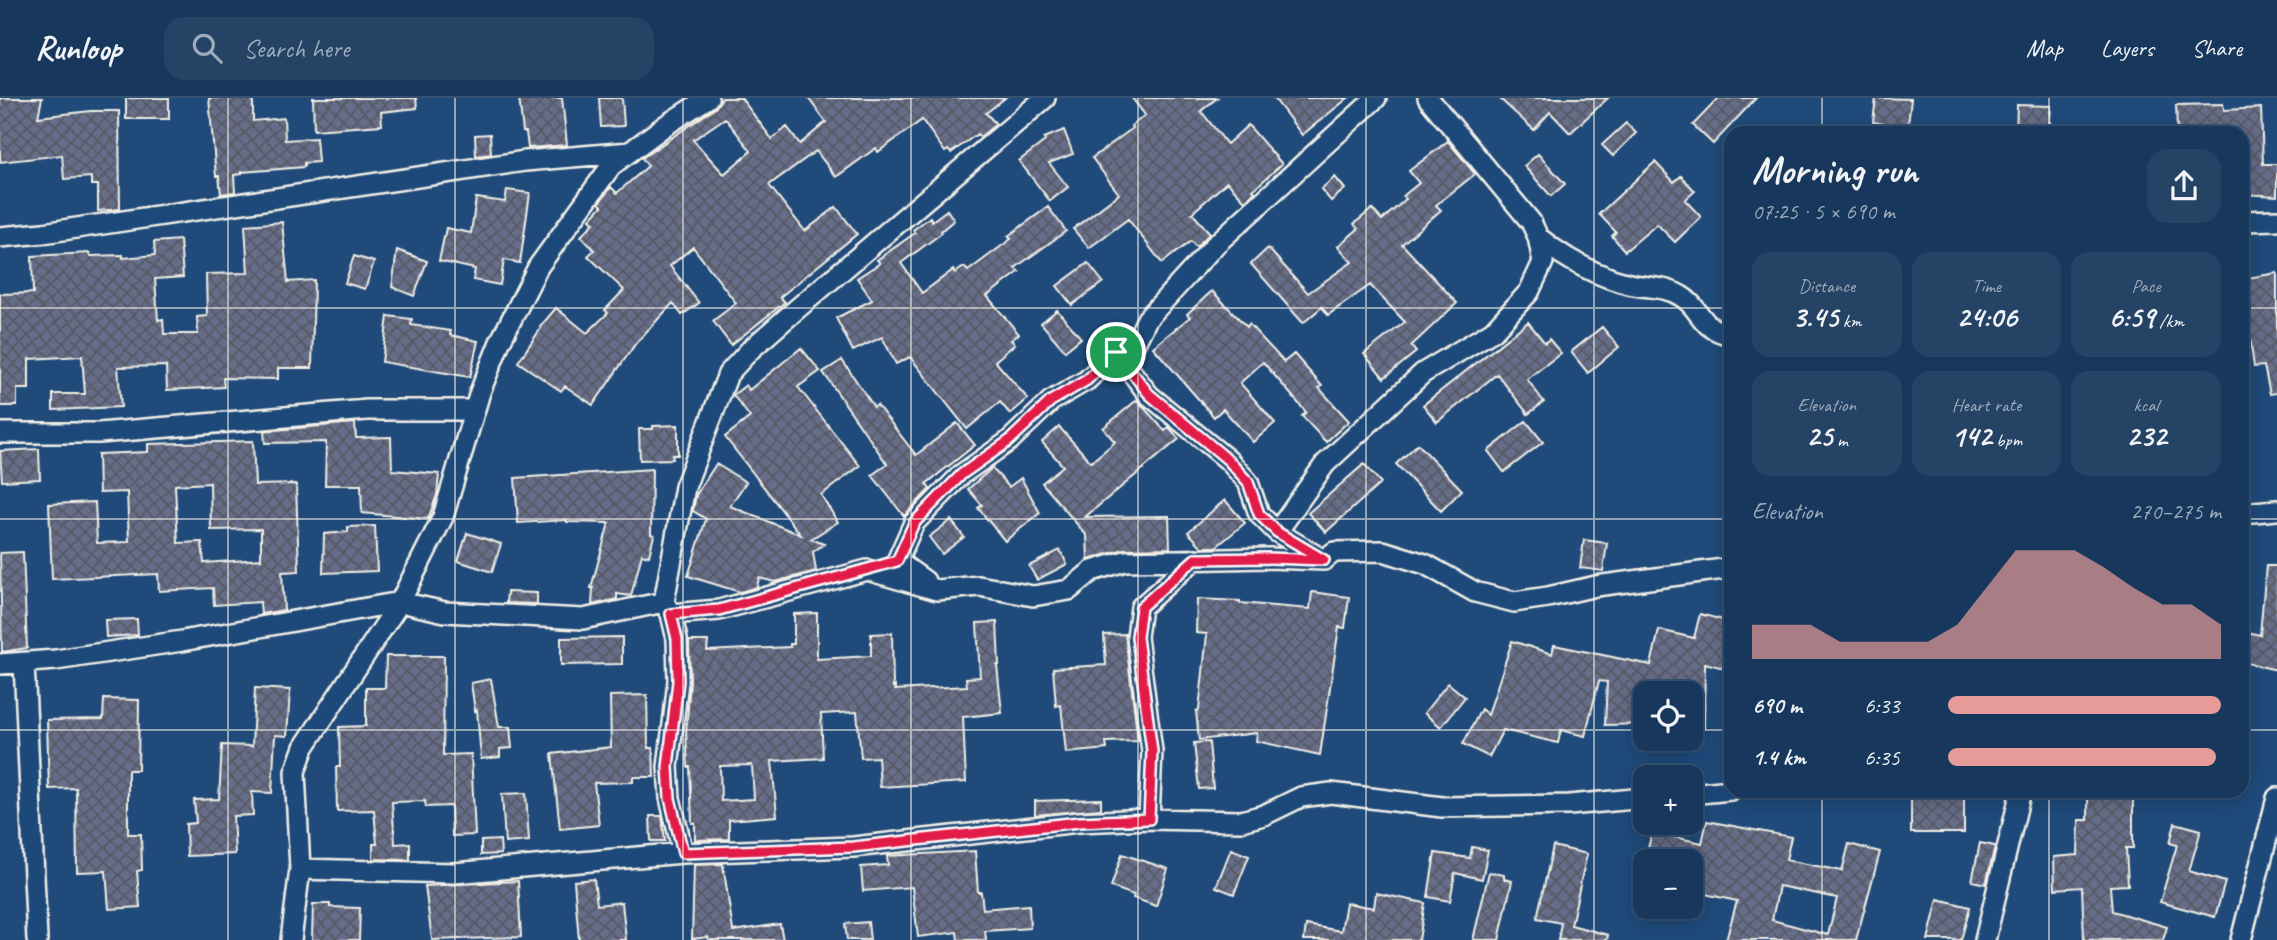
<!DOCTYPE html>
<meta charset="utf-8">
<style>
body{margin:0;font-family:Caveat,sans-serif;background:#244365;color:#f1f3f6;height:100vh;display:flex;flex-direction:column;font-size:26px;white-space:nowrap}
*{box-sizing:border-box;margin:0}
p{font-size:23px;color:#9eacbb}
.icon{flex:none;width:38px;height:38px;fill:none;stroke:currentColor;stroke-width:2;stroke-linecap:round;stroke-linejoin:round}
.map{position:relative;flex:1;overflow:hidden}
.details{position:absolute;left:1724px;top:28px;width:525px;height:672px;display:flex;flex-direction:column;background:#17385c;border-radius:21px;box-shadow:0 4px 18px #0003,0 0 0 2px #365272}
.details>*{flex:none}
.controls{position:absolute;left:1633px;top:583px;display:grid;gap:14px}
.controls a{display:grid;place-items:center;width:70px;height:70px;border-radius:14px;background:#17385c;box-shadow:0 4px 18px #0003,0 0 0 2px #365272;font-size:35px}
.pin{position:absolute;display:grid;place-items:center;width:60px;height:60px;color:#fff;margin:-30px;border:4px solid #fff;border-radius:50%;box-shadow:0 2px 7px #0007}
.round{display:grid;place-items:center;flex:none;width:74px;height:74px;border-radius:21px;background:#244365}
.headline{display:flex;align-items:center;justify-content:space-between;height:119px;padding:0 28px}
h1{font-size:38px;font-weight:600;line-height:52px}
.stats{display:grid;grid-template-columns:repeat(3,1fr);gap:10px;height:119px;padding:7px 28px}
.stats div{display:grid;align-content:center;border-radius:18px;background:#244365;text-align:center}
.stats b{font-size:30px;font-weight:600}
.stats small{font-size:19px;font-weight:400}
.stats p{font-size:19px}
.chart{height:196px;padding:14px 28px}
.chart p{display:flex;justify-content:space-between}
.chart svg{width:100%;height:126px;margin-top:7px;fill:#e69b98;opacity:.7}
ul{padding:0 28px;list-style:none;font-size:23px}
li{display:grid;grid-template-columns:112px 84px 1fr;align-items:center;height:52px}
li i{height:18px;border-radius:9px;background:#e69b98}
header{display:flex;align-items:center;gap:42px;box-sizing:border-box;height:98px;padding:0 35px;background:#17385c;border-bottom:2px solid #365272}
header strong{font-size:33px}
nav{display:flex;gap:38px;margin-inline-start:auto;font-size:24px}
.search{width:490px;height:63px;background:#244365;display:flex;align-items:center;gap:18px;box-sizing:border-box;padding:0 24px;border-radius:21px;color:#9eacbb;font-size:26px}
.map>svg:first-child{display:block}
.building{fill:url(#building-cross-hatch);stroke:#f4f1e8;stroke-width:2;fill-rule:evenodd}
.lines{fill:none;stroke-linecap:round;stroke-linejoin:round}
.minor-casing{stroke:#f4f1e8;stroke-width:24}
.minor{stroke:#1f4a7a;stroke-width:19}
.route-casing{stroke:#fff;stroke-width:14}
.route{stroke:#e11d48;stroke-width:9}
.grid{fill:none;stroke:#f4f1e8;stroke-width:2;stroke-opacity:0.55}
</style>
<header>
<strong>Runloop</strong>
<div class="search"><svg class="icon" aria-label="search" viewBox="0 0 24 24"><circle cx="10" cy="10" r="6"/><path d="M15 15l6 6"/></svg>Search here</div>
<nav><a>Map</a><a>Layers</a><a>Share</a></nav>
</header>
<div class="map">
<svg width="2277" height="842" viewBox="0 0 2277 842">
<defs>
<pattern id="building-cross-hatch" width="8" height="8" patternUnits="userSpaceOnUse" patternTransform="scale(1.75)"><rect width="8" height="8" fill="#666d89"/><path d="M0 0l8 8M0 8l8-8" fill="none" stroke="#565964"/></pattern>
</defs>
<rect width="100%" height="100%" fill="#1f4a7a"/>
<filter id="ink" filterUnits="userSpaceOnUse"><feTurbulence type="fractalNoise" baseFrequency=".0143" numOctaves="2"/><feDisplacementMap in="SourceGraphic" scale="14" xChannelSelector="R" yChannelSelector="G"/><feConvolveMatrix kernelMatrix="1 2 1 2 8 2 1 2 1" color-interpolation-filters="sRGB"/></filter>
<g filter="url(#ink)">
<path class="building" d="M0 0H42L38 19 91 13H119L120 111 98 113V87H91V79L64 81 62 57 0 64Z
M126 0H169V21H126Z
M209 0H253V23L284 20 285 42 316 40 318 64 304 65V69L242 74V76L234 77 235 94 221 96 219 78H216Z
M313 0H416L417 10 381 14 382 27 314 32Z
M519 0H562L567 47 528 50 526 34H523Z
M599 0H622L624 28 601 29Z
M722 0H741L772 41 787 29 800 46 826 24 808 0H1005L986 15 996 26 980 39 977 36 951 55 948 52 945 54 922 22 878 54 876 50 836 79 816 53 769 87 805 133 836 109 857 136 780 199 785 204 731 247 713 223 736 205 693 149 670 168 699 205 682 217 673 205 636 245 593 307 565 288 561 293 518 264 541 230 540 229 556 210 587 235 608 215 605 212 624 192 588 158 594 152 581 138 594 125 590 121 602 108 599 105 611 89 617 95 648 68 642 60 715 10ZM725 20 751 53 724 76 693 42Z
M1132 0H1217L1201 13 1227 46 1248 27 1282 66 1253 92 1255 94 1245 103 1227 84 1192 115 1210 135 1196 149 1191 143 1162 165 1128 121 1089 150 1073 131 1119 96 1092 60 1133 30 1131 28 1145 17Z
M1274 0H1348L1302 37Z
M1499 0H1608L1570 35 1550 14 1534 32Z
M1719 0H1756L1713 46 1693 27Z
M1876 0 1911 1 1907 35H1883L1884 26 1873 24Z
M2223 6 2224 12 2261 10 2263 66H2277V98L2242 96V35H2230V31L2177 33 2176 7Z
M2017 7 2051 8 2049 35H2016Z
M1626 25 1636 35 1613 58 1602 47Z
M1064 32 1073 56 1049 65 1068 89 1050 103 1019 63 1045 43 1044 40Z
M490 36 491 56 476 58 475 37Z
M1448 43 1475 76 1436 107 1441 112 1402 146 1457 205 1411 248 1416 254 1384 280 1364 256 1405 224 1370 187 1328 217 1322 209 1303 225 1251 166 1268 150 1308 195 1352 164 1338 148 1358 131 1354 126 1372 111 1382 122 1406 101 1403 98 1419 85 1409 73Z
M1538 56 1565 86 1551 98 1524 68Z
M1655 64 1674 84 1681 78 1695 93 1685 102 1701 119 1675 144 1657 126 1625 153 1612 138 1616 134 1599 116Z
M1335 79 1345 91 1331 103 1321 91Z
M507 92 530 95 520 165 504 162 500 187 473 182 475 171 439 163 446 130 471 135 476 100 505 104Z
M1048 109 1066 133 1015 170 1019 174 987 198 1019 236 1011 242 1015 246 995 263 1028 301 1010 316 1000 304 967 331 910 259 896 266 882 239 853 253 836 220 872 202 857 180 880 165 877 162 915 135 913 132 930 119 932 123 947 112 954 122 941 133 942 135 901 165 922 195 953 172 955 175 964 169 968 173 1011 141 1008 138Z
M282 124 288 184 314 182 312 270H278V281L223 280 224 289 167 292 166 268 118 269 121 309 53 312V296H85L82 258 29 261V291H17V308H0V196L33 195 32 158 90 155V158L123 157V160L155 157 154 144 180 142 183 179 155 181 158 222 163 221 164 236H198L197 219 207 218 206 176 248 175 245 127Z
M397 152 427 163 414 198 392 189Z
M354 158 374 164 365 191 345 185Z
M1088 165 1103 184 1072 207 1057 188Z
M2277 175V295L2270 296 2264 268 2254 269 2242 181Z
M1212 193 1247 229 1249 226 1284 264 1294 256 1322 288 1319 290 1349 323 1326 344 1302 318 1306 314 1263 264 1240 285 1275 325 1253 344 1223 311 1214 319 1153 249 1190 219 1187 216Z
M1057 212 1081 240 1065 253 1041 225Z
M388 218 412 221 411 227 451 233 450 237 478 243 470 279 382 264Z
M1528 224 1545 245 1549 241 1561 255 1527 281 1544 304 1528 316 1497 276 1437 324 1423 307Z
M1602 229 1619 249 1588 275 1571 254Z
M801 250 820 273 798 289 860 368 821 397 838 424 811 441 824 446 813 454 816 473 775 484 759 480 757 489 740 494 688 478 706 421 693 413 696 397 716 366 746 384 730 408 801 437 725 339 750 319 733 297 746 287 749 292Z
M842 262 874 309 877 307 916 357 957 325 975 347 926 386 930 391 904 418 872 377 887 366 823 274Z
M1137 302 1165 333 1169 329 1179 341 1085 419 1169 418 1170 450 1124 451 1088 462 1087 438 1042 385 1063 368 1042 344 1059 329 1091 364 1115 344 1103 330Z
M1526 323 1543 344 1504 374 1488 353Z
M355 325 356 340 391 339 392 372 439 376 437 397 428 421 362 415 361 387H325L326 344 265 345 264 333Z
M678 327V357H672L673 361 640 362 639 331H653V328Z
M253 343 255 387 296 386 299 473 282 474 284 512 261 516 260 504 214 507 213 490 159 493 158 476 52 481 49 406 95 404 97 445 129 444 127 394 99 395 98 356 148 354V346ZM210 385 211 432 261 431V461L204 465 202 444 178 445 175 387Z
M1418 346 1462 392 1441 413 1396 366Z
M39 351 40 381 2 383 0 353Z
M1364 366 1381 385 1326 434 1308 415Z
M992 370 1009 389 1021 380 1040 415 1005 443 978 410 982 407 968 391Z
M652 371 651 436 654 437 649 458 642 456 631 498 617 496V501L592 507 593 490H591L609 425 567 424V422L518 425 515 380Z
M1225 402 1245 425 1216 449H1202L1188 434Z
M951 422 964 439 942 456 929 439Z
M375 428 377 473 323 475 324 436 348 434V429Z
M467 435 501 446 492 474 458 463Z
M1584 442 1607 445 1603 473 1580 470Z
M1060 452 1067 466 1037 482 1029 468Z
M23 454 27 550 2 554 0 455Z
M2266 468H2277V572L2242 564 2247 534 2260 537Z
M507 494 537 495V506L506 505Z
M1312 494 1349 499 1345 530 1339 529 1320 657 1256 643 1257 635 1199 642 1196 613 1199 612 1207 536 1196 535 1197 501 1240 503V505L1310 511Z
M817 515V561L871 558V536L892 535 893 589 895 588V592L967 588 966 580 980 579 977 525 997 524 999 567H997L1002 615 963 619 966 684 880 689 878 659 861 660 857 614 821 616 823 660 772 663 777 718 729 722V741L695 742V725H692L690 669H688L686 636 690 583 689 543H708L707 553 790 549V546H794V516ZM752 667 754 701 721 703 720 668Z
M1700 516 1731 524V572L1705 565 1704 630H1690V595H1645V626L1605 627 1607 584 1599 583 1585 638 1561 632 1558 645 1503 632 1489 659 1463 646 1481 611 1488 617 1512 543 1552 556 1554 547 1651 567 1659 532 1694 540Z
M137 521 138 537 106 539 105 522Z
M1125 536 1138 643 1106 644 1107 651 1066 655 1061 607 1056 608 1053 570 1106 567 1104 537Z
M622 539V566L561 567V540Z
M386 558H444L443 657 471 656 475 737 452 738 451 708 426 709 425 703 392 704 395 746 410 745V762L373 761V746H377L374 712 337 713 336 669H340L339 629 366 628V590H385Z
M491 581 499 629H510L512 650 500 651V659L481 661 477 612 475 613 471 585Z
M1448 585 1465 599 1441 629 1424 615Z
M255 590 290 592 287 638 275 637 272 695 252 694 253 717 233 718 235 756 187 758 186 726 196 725 194 702 219 701 222 647 252 648Z
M647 597 648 650H653L654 679H633V684L594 685 599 727 560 731 552 656 611 649 610 598Z
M104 601 139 602 138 672H128V736H141L142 772 137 773 140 809 109 811 106 773 77 774 76 690 49 691 47 622 103 621Z
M1209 644 1213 690 1199 691 1194 645Z
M2088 693H2133V750H2126L2128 787 2110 788 2112 813 2167 829 2163 842H2084L2082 789 2055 791 2054 759 2078 757 2079 722H2088Z
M526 695 529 743 505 745 502 696Z
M1911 696H1964V735H1911Z
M1101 701V711L1035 717V703Z
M650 718H662L665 743H651Z
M1707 723 1791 739 1786 762 1842 773 1849 746 1880 754 1856 842H1726L1737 803 1691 793 1698 763H1645L1652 734 1702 745ZM1779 788 1837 800 1828 837 1772 822Z
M2175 725 2201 732 2189 773 2225 784 2215 819 2160 804 2177 747 2170 745Z
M500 742 501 756 481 757V743Z
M1980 745 1995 748 1986 786 1972 783Z
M1553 748 1587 756 1571 827 1608 837 1607 842H1558L1561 825 1537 820Z
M1472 749 1488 752 1482 781 1455 775 1450 803 1428 799 1435 755 1470 760Z
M1231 751 1249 758 1234 796 1216 789Z
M975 753 978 794H981L983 811 1029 807 1030 830 985 833 986 842H958L957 834 918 839 912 789 863 793 861 769 888 767 887 758Z
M1122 756 1168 771 1156 808 1133 800 1134 797 1111 789Z
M723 766 733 833 780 826 783 842H709L708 839 692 841 694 767Z
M1489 774 1504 777V781L1512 783 1499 842H1473Z
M594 781 597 807 622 804 626 842H579L574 783Z
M518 783 521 839 432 842 425 788Z
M1376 795 1425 805 1419 842H1304L1306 827 1341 833 1346 805 1374 810Z
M1938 801 1970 809 1961 842H1928Z
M313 806H330V809L360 810 359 842H312Z
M868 824 870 842H847L845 826Z"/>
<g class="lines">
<defs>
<path id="minor" d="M2242 123 2277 122
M0 139 43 135 525 63 630 54
M1538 139C1565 161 1593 177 1629 186 1646 190 1665 188 1681 198 1702 210 1698 231 1731 237
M0 335H99L367 312H475
M2242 415 2277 412
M1277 434 1325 366 1423 275 1493 233 1529 194 1543 164 1538 139 1531 124 1428 0
M1320 460 1277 434 1259 416 1248 384 1228 362 1149 297 1116 254 1130 255 1147 221 1215 147 1376 0
M925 483 897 463 914 425 962 376 1009 343 1051 303 1087 282 1116 254
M664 504 685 389 728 276 750 252 799 209 1045 0
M671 516 677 541 678 583 668 669 670 700 683 755
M24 565 37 842
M0 566 56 562 182 543 400 504 445 514 583 521 664 504 671 516 719 512 867 472 937 492 979 488 1033 498 1069 492 1092 473 1125 463 1269 460 1324 462 1334 454 1383 453 1425 466 1475 494 1514 504 1548 499 1596 488 1731 470
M1690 696 1731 692
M1149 721 1152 653 1137 539 1141 509 1195 461
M300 771 454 775 683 755 853 749 1079 724 1149 721 1241 723 1264 717 1301 699 1331 695 1442 709 1569 707 1645 700
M291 842 300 771 295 674 304 649 400 504 443 419 480 294 500 244 538 169 611 68 666 27 708 0
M1985 842 2021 693
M2241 842 2277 700"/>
</defs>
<use href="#minor" class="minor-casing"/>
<use href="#minor" class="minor"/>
</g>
</g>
<g class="lines" filter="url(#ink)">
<defs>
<path id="route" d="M1116 254 1149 296 1228 362 1248 384 1259 416 1277 434 1324 462 1269 460 1195 461 1141 509 1137 539 1152 653 1149 721 1079 724 853 749 683 755 670 700 668 669 678 583 677 541 671 516 719 512 897 463 914 425 962 376 1009 343 1051 303 1087 282Z"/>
</defs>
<use href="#route" class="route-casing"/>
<use href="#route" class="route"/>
</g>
<path class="grid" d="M228 0V842M455 0V842M683 0V842M911 0V842M1138 0V842M1366 0V842M1594 0V842M1822 0V35M2049 0V35M0 210H1731M2242 210H2277M0 421H1731M2242 421H2277M0 632H1645M1690 632H1731M2242 632H2277M1822 693V842M2049 693V842"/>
</svg>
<div class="controls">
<a><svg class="icon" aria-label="locate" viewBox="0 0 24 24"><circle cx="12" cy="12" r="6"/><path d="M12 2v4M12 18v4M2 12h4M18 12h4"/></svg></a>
<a>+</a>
<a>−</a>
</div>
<div class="pin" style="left:1116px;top:254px;background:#1e9e55"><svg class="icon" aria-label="arrive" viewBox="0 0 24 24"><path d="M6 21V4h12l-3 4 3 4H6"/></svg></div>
<section class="details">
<div class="headline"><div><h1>Morning run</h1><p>07:25 · 5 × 690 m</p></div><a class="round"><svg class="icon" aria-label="share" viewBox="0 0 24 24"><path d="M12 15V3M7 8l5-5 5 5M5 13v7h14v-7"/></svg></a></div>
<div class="stats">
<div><p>Distance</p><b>3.45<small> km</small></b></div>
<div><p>Time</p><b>24:06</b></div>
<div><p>Pace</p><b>6:59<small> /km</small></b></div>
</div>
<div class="stats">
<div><p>Elevation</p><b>25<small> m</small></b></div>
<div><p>Heart rate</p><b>142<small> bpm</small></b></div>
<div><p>kcal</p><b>232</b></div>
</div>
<div class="chart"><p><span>Elevation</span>270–275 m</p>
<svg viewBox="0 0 160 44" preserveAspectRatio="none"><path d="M0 44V32L10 32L20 32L30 38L40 38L50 38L60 38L70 32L80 19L90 6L100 6L110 6L120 12L130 19L140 25L150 25L160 32V44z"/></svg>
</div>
<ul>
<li><b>690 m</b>6:33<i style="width:100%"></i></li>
<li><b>1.4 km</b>6:35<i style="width:98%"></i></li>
</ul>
</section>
</div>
